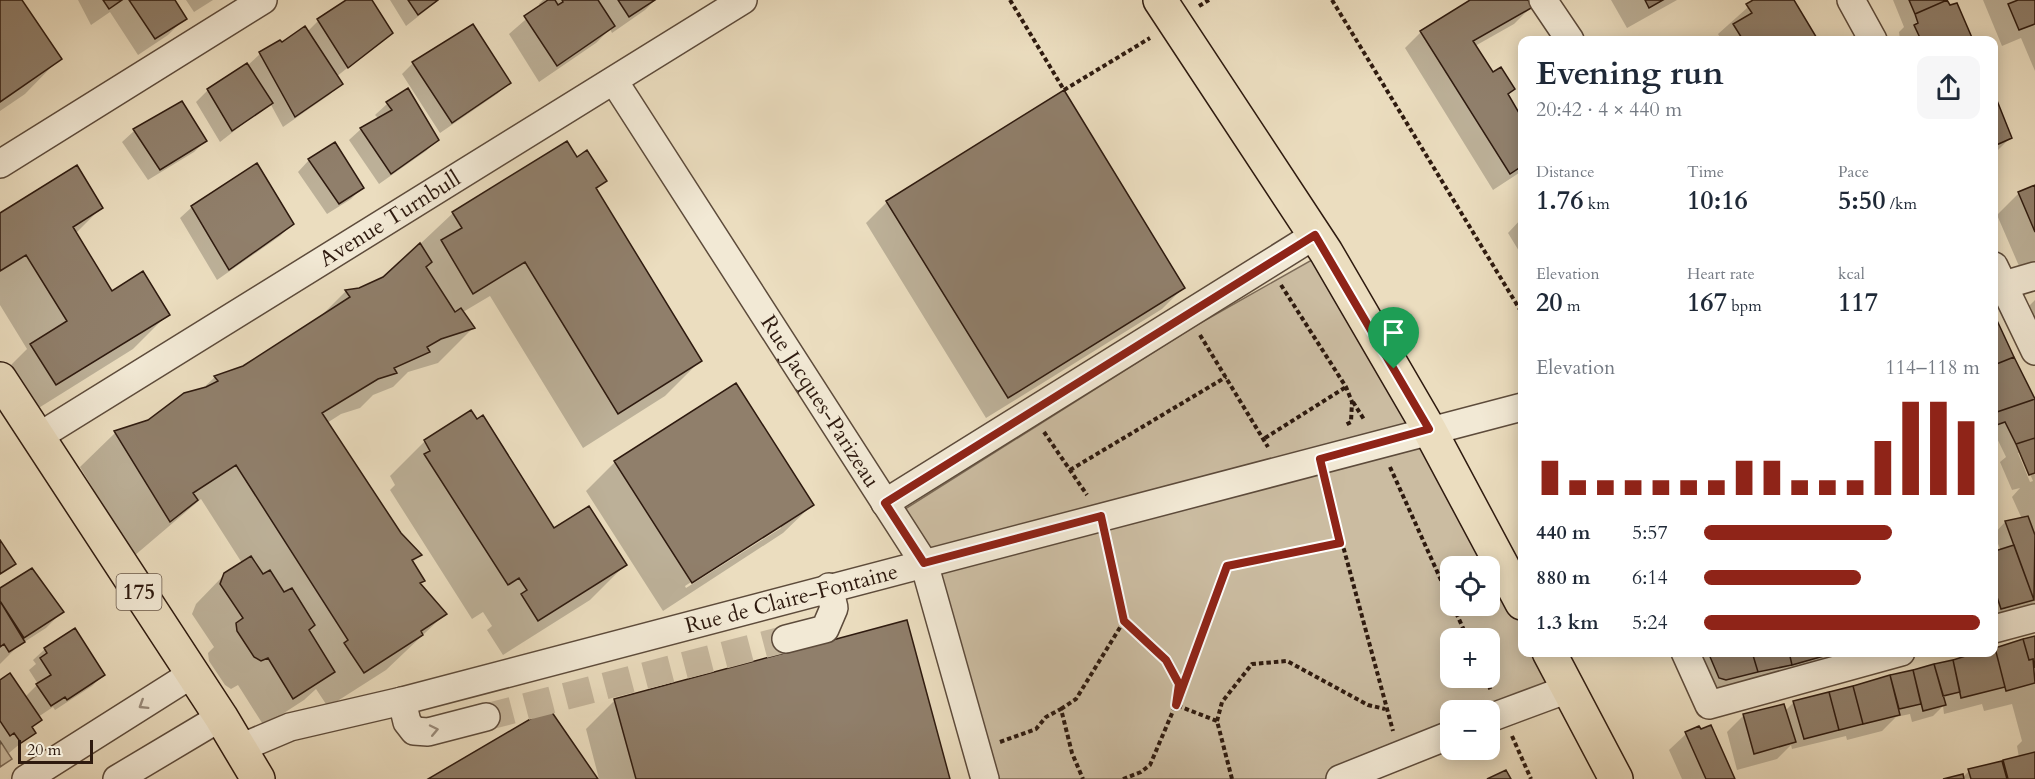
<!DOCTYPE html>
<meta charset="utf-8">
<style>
body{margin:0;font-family:Cardo,serif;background:#f6f6f7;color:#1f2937;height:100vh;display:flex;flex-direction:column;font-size:22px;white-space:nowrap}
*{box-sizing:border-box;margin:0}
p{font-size:20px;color:#747a83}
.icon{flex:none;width:33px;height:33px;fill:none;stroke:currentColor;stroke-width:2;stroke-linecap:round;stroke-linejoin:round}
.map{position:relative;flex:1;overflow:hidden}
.side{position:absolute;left:1518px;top:36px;width:480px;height:621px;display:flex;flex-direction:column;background:#fff;border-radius:12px;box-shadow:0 3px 15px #0003}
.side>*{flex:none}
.controls{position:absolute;left:1440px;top:556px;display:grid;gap:12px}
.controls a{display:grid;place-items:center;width:60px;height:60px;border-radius:12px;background:#fff;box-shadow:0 3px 15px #0003;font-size:30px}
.scale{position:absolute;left:18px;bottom:15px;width:75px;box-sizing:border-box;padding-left:6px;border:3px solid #2e1a0f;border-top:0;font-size:16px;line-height:21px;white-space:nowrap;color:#2e1a0f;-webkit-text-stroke:4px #f2e9d5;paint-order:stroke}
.pin{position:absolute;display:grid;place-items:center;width:51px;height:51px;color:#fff;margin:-62px -26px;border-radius:50% 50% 50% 0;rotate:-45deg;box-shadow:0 0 6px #0007}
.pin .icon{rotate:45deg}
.round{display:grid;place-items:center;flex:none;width:63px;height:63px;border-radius:12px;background:#f6f6f7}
.summary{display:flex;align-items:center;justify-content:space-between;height:102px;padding:0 18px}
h1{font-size:33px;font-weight:700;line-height:45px}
.metrics{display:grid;grid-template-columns:repeat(3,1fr);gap:9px;height:102px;padding:6px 18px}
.metrics div{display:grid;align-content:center}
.metrics b{font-size:26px;font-weight:700}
.metrics small{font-size:16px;font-weight:400}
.metrics p{font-size:16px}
.chart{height:168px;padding:12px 18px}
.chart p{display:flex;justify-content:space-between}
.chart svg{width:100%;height:108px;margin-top:6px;stroke:#8f2418;stroke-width:6}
ul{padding:0 18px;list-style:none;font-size:20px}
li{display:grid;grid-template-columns:96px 72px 1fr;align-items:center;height:45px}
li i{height:15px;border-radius:8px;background:#8f2418}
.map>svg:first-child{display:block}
.green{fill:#cbbca1;stroke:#7c6b58;stroke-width:1.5;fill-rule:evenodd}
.shadow{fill:#0003;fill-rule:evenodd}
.building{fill:#907f6b;stroke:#2e1a0f;stroke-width:1.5}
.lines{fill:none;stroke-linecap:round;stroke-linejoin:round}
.minor-tunnel{stroke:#c5b69c;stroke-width:27;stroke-dasharray:27 14;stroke-linecap:butt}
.minor-casing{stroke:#5d4b3b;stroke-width:30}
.major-casing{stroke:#2e1a0f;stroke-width:36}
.path{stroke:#2e1a0f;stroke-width:4;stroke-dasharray:4.5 3;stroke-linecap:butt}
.minor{stroke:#f2e9d5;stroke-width:27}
.major{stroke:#ebddbf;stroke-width:33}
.oneway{stroke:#9a8c7c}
.route-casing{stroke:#fff;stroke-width:12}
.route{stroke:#8f2418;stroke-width:8}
.labels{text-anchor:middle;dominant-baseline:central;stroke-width:4.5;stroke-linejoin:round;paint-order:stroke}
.shield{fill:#f2e9d5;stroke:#69584a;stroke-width:1.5}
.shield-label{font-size:21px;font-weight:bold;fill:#2e1a0f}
.street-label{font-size:22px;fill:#2e1a0f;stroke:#f2e9d5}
</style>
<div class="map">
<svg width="2035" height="779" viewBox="0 0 2035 779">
<rect width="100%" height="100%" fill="#ebddbf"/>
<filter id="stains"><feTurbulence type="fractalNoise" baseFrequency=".00333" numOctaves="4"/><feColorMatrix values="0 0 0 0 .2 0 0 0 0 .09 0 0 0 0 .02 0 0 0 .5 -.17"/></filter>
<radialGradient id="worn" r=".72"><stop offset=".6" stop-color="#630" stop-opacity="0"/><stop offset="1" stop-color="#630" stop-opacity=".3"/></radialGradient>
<path class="green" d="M1326 252 1522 603V652L1549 653 1568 689 1490 711H1450V735L1340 779H985L894 516 1195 326ZM1450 567H1490V606H1450ZM1450 639H1490V678H1450Z
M0 741 12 759 0 767Z"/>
<path class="shadow" d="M0 0H20L60 58 25 94 0 111Z
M78 0H173L185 18 168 35 138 55 110 12 91 25Z
M186 0H213L194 12Z
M349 0H370L391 33 336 77 341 84 329 95 283 127 270 103 220 142 196 102 208 90 247 66 260 54 307 32 318 21Z
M390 0H439L406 26Z
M543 0H655L645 10 612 33 610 29 596 43 539 82 509 34 540 7 539 4Z
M1473 0H1527L1531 7 1514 24 1475 46 1493 74 1514 89 1507 96 1522 120V171L1493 190 1405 48 1421 32Z
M1611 0H1677L1627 28Z
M1756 0H1792L1817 40H1719L1721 39 1718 34Z
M1893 0H1946L1950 7 1957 5 1971 40H1900L1899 32 1904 27Z
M1983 0H2035V71L2021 38 2002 46Z
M413 63 509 83 497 94 440 133 402 74Z
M407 90 437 140 426 151 379 184 349 140 361 129 379 119 375 115 387 104Z
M1994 97 2011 137 1994 154Z
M181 103 205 141 194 152 148 180 122 142 134 131Z
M566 143 576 159 605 181 596 190 700 361 665 396 583 448 490 296 463 312 473 328 438 363 408 372 393 387 373 395 360 408 341 414 327 423 400 534 420 555 412 563 423 581 420 585 445 614 386 670 328 707 316 689 304 700 264 726 238 685 231 689 225 685 209 661 208 653 214 647 192 614 196 604 225 574 242 563 201 499 134 556 80 467 115 433 149 421 201 390 215 377 244 367 318 319 346 291 359 290 384 278 453 213Z
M309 160 362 188 351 199 327 214 298 172Z
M257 165 292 224 280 236 217 280 180 218 192 207Z
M2035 187V269L2022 273 1997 215 2019 193Z
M887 202 1183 288 1162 309 986 418 866 223Z
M101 208 75 234 111 293 168 314 133 349 21 419 0 376 27 349 0 305V215Z
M1522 218V256L1508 233Z
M2035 300V355L2018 317Z
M1994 318 2035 402V607L1994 618V550L1995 553 2001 551 1994 534 2005 522 2022 519 2012 497 2020 488 2012 490 2000 462 2006 457 1994 432ZM2018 453H2021L2033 481 2030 482Z
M425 441 554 530 625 565 590 600 503 655 487 630 492 626 483 612 472 619 390 490 395 485 390 476Z
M615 462 812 505 783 533 663 611 586 491ZM781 524V528L686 588 685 586Z
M0 590 49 597 52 595 62 612 46 628 18 646 0 664Z
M2035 637V779H1951L1962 778 1969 771 2019 758 2017 746 2022 741 2012 704 1984 711 1982 704 1944 714 1943 706 1933 716 1912 722 1910 714 1896 717 1882 731 1847 740 1846 736 1792 749 1791 745 1777 759 1737 770 1727 732 1744 715 1785 711 1794 702 1994 652V650Z
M45 649 103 675 92 686 55 710 53 707 38 717 40 720 31 728 34 732 9 753 2 744 0 745V681L25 697 38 684 29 670 36 664 33 660Z
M1677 652H1854L1703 701Z
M615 700 948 779H599L586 729Z
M1698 728 1733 779H1682L1669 750 1686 734Z"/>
<path class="building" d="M0 0H22L62 59 0 102Z
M103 0H122L109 9Z
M129 0H175L187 19 155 39Z
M346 0H372L393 33 348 68 317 19Z
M408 0H438L418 15Z
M548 0H555L558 5 563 2 562 0H598L615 26 557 66 524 16Z
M618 0H655L629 17Z
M1470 0H1528L1533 7 1473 41 1493 72 1501 67 1515 89 1508 94 1522 118V166L1510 174 1420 31Z
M1645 0H1663L1649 8Z
M1753 0H1794L1818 40H1743L1733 24 1752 13 1746 4Z
M1909 0H1947L1915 14Z
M1947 0 1950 5 1957 3 1973 40H1921L1914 25 1918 23 1915 14Z
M2018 0H2035V24L2019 30 2008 4Z
M473 24 511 83 452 123 412 62Z
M305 26 343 84 295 117 259 52 280 40 282 42Z
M247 63 273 103 232 131 207 89Z
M408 88 439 140 391 174 360 128 392 110 386 102Z
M1064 90 1185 288 1008 398 886 201Z
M1994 93 2012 138 1994 146Z
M182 101 207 141 160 170 133 129Z
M567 141 577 157 587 150 607 181 596 188 702 361 618 414 525 262 473 294 441 240 462 228 452 212Z
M335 142 364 188 339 204 308 159Z
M257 163 294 224 229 270 191 206Z
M77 165 103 208 73 227 112 291 143 271 170 315 56 385 30 344 67 321 26 255 0 271V213Z
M2035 185V232L2018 192Z
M420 243 432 262 426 267 455 312 461 308 475 328 441 339 427 347 430 352 394 368 397 373 378 379 322 413 401 533 422 555 412 560 425 581 420 583 447 614 421 631 423 635 364 673 344 643 348 640 236 465 193 493 198 500 170 522 114 431 148 420 184 393 206 387 218 381 214 376 243 366 350 297 345 290 359 288 383 277Z
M1994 314 2014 357 1994 365Z
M2014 357 2035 399 1994 413V365Z
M736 383 814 505 692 583 614 461Z
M2035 399V438L2016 444 2005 422 1994 426V413Z
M471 410 477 419 483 415 554 528 589 506 627 565 538 621 521 594 527 590 519 578 508 585 424 454 430 451 424 440Z
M2035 438V473L2029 475 2016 444Z
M2028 516 2035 535 2034 600 2005 521Z
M0 540 16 564 0 574Z
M2014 545 2034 600 2001 609 1994 588V546L1995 551Z
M251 556 263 574 270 570 284 592 292 588 315 625 309 630 335 672 293 699 268 658 261 661 254 657 237 631 236 623 243 618 220 584 224 573Z
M32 568 64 612 24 638 0 601V588Z
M0 601 25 642 9 652 4 644 0 647Z
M907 620 950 779H636L614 699Z
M75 628 105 675 67 700 65 697 51 706 36 684 51 675 40 658 47 653 44 648Z
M2035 636V668L2033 659 2029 660 2023 639Z
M2023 639 2029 660 2033 659 2035 683 2006 691 1995 648Z
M1995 648 2005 687 1961 698 1953 660 1978 652H1994Z
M1708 652H1752L1758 672 1726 680 1719 678Z
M1752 652H1789L1792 665 1758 672Z
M1789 652H1823L1824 656 1792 665Z
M1953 660 1960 692 1943 696 1934 664Z
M1934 664 1946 705 1923 711 1913 670Z
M1913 670 1921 704 1899 709 1890 675Z
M10 673 42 720 32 727 36 733 21 743 14 733 10 736 0 721V680Z
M1890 675 1900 715 1863 724 1853 686Z
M1853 686 1863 724 1839 730 1829 692Z
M1829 692 1839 730 1804 739 1793 701Z
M1784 704 1796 742 1754 754 1743 714Z
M549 708 598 779H428Z
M1711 725 1735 779H1706L1685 732 1699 726 1701 729Z
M2035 752V779H2008L2003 760Z
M2002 761 2007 779H1971L1968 769Z
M1506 770 1511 779H1487Z
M1963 774 1964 779H1943Z"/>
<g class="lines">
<path class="minor-tunnel" d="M486 717 786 639"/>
<defs>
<g id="minor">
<path d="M1543 0 1570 40"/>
<path d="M1851 0 1873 40"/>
<path id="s1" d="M614 81 924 563 985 779"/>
<path d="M0 164 263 0"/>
<path d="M1994 266 2035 351"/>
<path d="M1994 288 2035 276"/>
<path id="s2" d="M38 437 743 0"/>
<path d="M885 503 1315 235"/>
<path d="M1994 629 2035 618"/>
<path d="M786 639 825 629 834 608 829 587"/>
<path d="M1685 652 1709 705 1901 652"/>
<path d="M402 701 407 722 414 731 428 732 486 717"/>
<path d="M1490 718 1568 689"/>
<path id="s3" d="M238 749 290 727 402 701 1522 407"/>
<path d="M26 779 192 674"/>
<path d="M117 779 221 717"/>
<path d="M1340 779 1450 735"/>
</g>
<path id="major" d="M1160 0 1326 252 1429 429 1522 603
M0 379 221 717 258 779
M1549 652 1616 779"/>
</defs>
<use href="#minor" class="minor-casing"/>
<use href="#major" class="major-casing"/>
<path class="path" d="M1010 0 1064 90 1150 38
M1332 0 1522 313
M1199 6 1209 0
M1281 285 1346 387 1352 402 1351 422 1345 425
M1200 335 1268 447
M1353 402 1365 421
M1044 432 1087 495
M1265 438 1346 387
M1390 467 1450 600
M1070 470 1226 377
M1326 483 1393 731
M1107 543 1124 621 1166 660 1179 684 1176 705 1217 721 1232 779
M1453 606 1468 639
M1486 678 1491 691
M1179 697 1227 566 1340 543
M1061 709 1076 699 1124 621
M1217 721 1222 702 1252 664 1287 661 1368 705 1385 709
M1512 736 1531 779
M1000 742 1036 729 1046 717 1061 709 1072 753 1083 779
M1123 779 1141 772 1150 765 1176 704"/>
<use href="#minor" class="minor"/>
<use href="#major" class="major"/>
</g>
<defs><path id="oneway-chevron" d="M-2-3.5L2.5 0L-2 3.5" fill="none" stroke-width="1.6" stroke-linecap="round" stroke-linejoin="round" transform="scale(1.5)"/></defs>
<g class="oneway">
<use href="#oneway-chevron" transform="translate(143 705) rotate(148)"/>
<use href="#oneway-chevron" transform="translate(434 730) rotate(-12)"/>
</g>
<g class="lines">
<defs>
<path id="route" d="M1315 235 1429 429 1320 459 1340 543 1227 566 1176 705 1179 684 1166 660 1124 621 1101 516 924 563 885 503Z"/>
</defs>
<use href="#route" class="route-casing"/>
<use href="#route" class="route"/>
</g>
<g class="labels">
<rect class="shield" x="116.5" y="574" width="45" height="36" rx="4.5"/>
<g class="shield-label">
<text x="139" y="592">175</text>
</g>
<g class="street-label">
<text stroke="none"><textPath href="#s2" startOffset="414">Avenue Turnbull</textPath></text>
<text stroke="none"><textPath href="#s1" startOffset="381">Rue Jacques-Parizeau</textPath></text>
<text stroke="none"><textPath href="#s3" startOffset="574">Rue de Claire-Fontaine</textPath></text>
</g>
</g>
<rect width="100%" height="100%" filter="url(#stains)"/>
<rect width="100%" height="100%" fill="url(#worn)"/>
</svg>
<div class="controls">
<a><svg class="icon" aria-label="locate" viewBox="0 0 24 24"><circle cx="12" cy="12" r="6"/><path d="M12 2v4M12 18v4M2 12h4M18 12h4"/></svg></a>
<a>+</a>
<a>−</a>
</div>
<div class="scale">20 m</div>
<div class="pin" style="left:1394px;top:369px;background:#1e9e55"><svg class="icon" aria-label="arrive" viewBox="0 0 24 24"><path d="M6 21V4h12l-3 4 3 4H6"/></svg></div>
<section class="side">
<div class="summary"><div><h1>Evening run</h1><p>20:42 · 4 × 440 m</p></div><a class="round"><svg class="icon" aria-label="share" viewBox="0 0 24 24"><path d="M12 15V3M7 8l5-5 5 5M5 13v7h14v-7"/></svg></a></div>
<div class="metrics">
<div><p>Distance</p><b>1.76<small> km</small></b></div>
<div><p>Time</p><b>10:16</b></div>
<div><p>Pace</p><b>5:50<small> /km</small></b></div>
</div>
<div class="metrics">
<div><p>Elevation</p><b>20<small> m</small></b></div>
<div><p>Heart rate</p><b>167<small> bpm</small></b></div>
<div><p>kcal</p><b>117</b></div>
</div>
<div class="chart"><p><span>Elevation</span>114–118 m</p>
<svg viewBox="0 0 160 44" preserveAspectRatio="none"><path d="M5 44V30M15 44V38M25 44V38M35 44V38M45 44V38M55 44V38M65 44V38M75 44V30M85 44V30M95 44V38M105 44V38M115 44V38M125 44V22M135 44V6M145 44V6M155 44V14"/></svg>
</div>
<ul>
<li><b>440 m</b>5:57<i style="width:68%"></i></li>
<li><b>880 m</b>6:14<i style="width:57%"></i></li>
<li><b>1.3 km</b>5:24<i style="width:100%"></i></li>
</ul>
</section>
</div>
